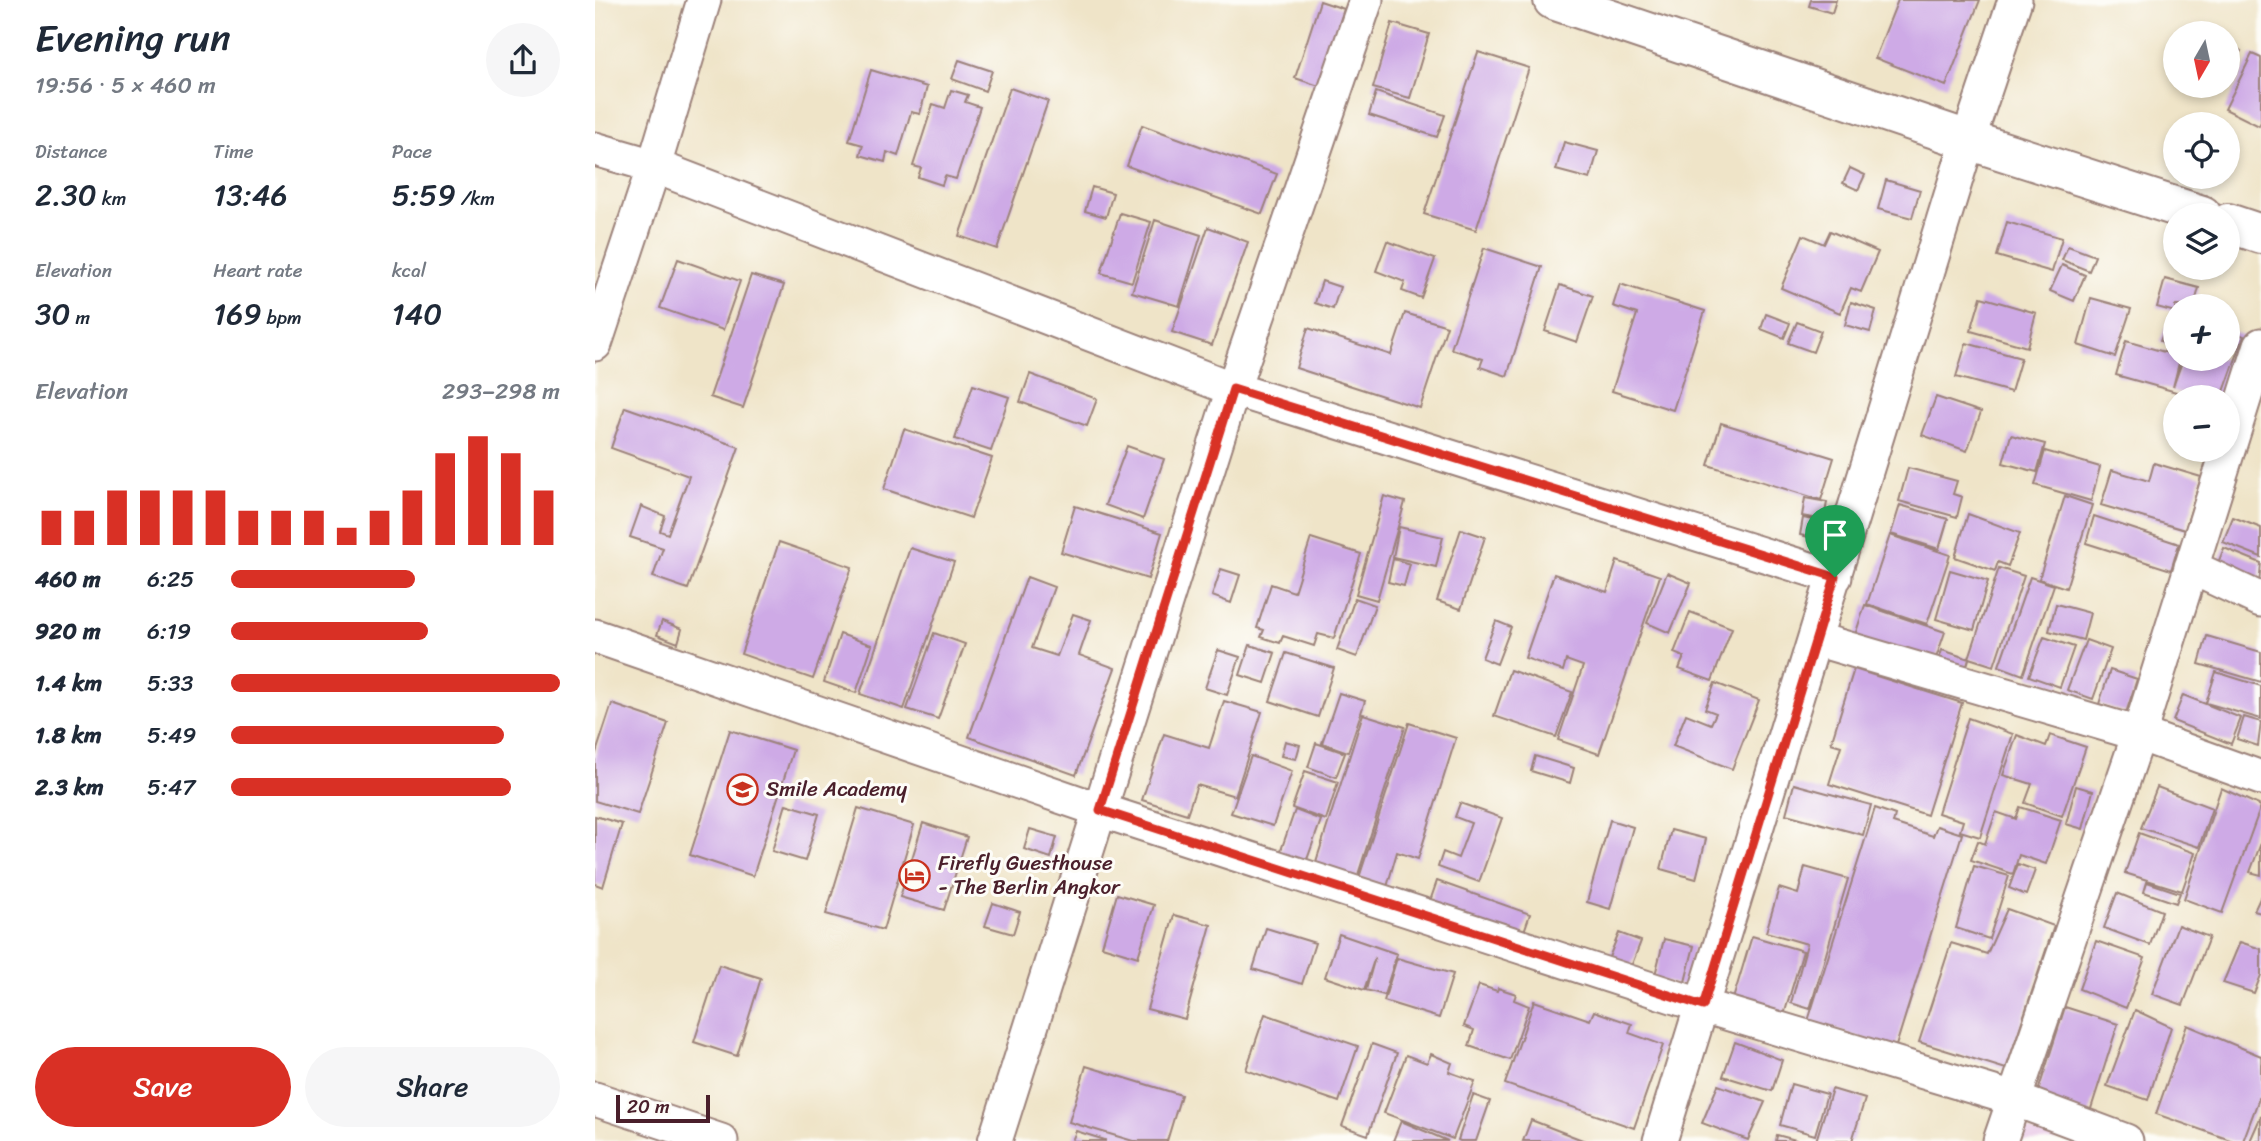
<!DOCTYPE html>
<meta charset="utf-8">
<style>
body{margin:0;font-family:Sriracha,sans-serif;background:#f6f6f7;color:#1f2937;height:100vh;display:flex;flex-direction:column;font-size:26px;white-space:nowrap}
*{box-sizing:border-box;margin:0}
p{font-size:23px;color:#747a83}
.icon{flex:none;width:38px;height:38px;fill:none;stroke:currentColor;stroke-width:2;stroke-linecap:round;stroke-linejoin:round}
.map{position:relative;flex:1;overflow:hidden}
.side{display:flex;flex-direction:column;background:#fff;width:595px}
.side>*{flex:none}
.needle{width:46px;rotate:189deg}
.buttons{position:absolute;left:1568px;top:21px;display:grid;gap:14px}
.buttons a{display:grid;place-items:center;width:77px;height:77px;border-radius:50%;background:#fff;box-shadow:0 4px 10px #0003;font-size:35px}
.scale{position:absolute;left:21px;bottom:18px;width:94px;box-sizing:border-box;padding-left:7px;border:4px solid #4a1f2b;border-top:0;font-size:19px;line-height:24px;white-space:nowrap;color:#4a1f2b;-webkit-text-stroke:5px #fdfcf7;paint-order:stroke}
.pin{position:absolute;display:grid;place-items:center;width:60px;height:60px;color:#fff;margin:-72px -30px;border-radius:50% 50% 50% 0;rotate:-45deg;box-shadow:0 0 7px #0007}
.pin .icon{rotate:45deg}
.round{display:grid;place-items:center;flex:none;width:74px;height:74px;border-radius:37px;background:#f6f6f7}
.head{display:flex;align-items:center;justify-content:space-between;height:119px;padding:0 35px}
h1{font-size:38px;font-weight:600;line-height:52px}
.metrics{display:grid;grid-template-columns:repeat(3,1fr);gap:10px;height:119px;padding:7px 35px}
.metrics div{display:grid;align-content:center}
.metrics b{font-size:30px;font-weight:600}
.metrics small{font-size:19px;font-weight:400}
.metrics p{font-size:19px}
.chart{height:196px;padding:14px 35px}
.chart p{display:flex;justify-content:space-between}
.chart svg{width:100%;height:126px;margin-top:7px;stroke:#d93025;stroke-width:6}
.action{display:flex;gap:14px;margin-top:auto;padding:14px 35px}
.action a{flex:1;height:80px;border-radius:42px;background:#d93025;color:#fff;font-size:28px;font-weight:600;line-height:80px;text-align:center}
.action a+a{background:#f6f6f7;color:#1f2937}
ul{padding:0 35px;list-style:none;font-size:23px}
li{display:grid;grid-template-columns:112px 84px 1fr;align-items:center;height:52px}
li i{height:18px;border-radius:9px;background:#d93025}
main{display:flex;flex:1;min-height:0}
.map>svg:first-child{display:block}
.built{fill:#ecd1ea}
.building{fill:#ceaae6}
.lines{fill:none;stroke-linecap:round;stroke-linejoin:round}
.minor-casing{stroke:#9c827a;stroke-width:37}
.tertiary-casing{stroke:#9c827a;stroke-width:42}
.minor{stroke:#fff;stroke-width:33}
.tertiary{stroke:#fff;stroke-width:38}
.route-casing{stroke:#fff;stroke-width:14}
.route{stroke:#d93025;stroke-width:9}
.labels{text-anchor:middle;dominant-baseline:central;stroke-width:6;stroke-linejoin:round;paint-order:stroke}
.poi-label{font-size:21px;fill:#4a1f2b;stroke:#fdfcf7;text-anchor:start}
</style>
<main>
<section class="side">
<div class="head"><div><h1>Evening run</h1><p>19:56 · 5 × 460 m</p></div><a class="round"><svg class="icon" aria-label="share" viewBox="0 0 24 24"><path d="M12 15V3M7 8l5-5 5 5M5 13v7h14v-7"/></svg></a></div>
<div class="metrics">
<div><p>Distance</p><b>2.30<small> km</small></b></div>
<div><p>Time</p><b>13:46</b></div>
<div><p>Pace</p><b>5:59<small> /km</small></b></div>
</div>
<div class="metrics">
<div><p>Elevation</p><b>30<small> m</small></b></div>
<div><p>Heart rate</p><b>169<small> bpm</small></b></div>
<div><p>kcal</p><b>140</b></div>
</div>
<div class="chart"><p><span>Elevation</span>293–298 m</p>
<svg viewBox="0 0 160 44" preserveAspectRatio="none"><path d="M5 44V32M15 44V32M25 44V25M35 44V25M45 44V25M55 44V25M65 44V32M75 44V32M85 44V32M95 44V38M105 44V32M115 44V25M125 44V12M135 44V6M145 44V12M155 44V25"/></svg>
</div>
<ul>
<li><b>460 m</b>6:25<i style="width:56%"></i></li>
<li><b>920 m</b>6:19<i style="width:60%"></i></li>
<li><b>1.4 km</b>5:33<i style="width:100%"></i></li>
<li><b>1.8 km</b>5:49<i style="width:83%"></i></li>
<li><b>2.3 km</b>5:47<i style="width:85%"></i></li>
</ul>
<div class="action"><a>Save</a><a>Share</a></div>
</section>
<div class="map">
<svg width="1666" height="1141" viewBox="0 0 1666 1141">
<rect width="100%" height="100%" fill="#fdfcf7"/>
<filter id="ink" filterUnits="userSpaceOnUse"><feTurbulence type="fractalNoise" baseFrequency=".0143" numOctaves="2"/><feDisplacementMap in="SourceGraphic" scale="14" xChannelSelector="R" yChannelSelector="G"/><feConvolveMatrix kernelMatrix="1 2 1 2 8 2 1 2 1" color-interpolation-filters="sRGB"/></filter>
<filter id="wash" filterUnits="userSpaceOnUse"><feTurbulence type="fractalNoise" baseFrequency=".00686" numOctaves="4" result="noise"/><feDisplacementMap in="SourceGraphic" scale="28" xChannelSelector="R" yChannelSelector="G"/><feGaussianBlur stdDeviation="1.57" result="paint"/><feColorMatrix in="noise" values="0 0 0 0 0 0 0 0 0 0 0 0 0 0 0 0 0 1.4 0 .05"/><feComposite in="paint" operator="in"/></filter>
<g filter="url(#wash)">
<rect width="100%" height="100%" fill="#efe4c8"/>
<path class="built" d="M1428 1128 1465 1141H1423Z"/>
<g id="blocks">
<path class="building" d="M1216 0H1241L1237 13 1214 6Z
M1303 0H1385L1351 86 1280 58Z
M725 1 749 9 744 24 754 28 738 75 728 73 724 86 700 78Z
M797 23 834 34 815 98 778 88Z
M1633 41 1646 51 1635 67 1633 65Z
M883 52 934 68 881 230 829 214Z
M1657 54 1666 58V122L1664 126 1630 109Z
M364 60 397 71 390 91 357 79Z
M276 70 332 87 325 114 316 112 303 156 292 152 290 162 265 155 268 145 254 141Z
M415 88 453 101 402 249 364 236Z
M356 90 373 95 370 102 385 107 361 179 350 176 347 185 323 177 326 168 318 166 338 104 350 108Z
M781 92 850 115 842 137 774 115Z
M547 125 682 174 667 214 532 166Z
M969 142 1003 151 995 179 961 170Z
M1255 168 1270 175 1263 190 1248 183Z
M1291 180 1325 190 1317 218 1283 209Z
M497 187 518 193 511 217 490 211Z
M525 213 556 222 537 282 506 273Z
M560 220 606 235 584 306 537 292Z
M1412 222 1467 238 1457 272 1402 256Z
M613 227 653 242 617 345 577 332Z
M1235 231 1283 252 1266 292 1256 288 1245 313 1186 288 1208 235 1229 244Z
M792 241 840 259 826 298 807 291 810 282 781 271Z
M1473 246 1500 256 1494 271 1467 260Z
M889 248 947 267 912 376 885 367 888 359 856 349Z
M83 259 145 281 128 330 65 308Z
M1467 265 1490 275 1479 301 1455 291Z
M156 275 189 285 148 408 115 397Z
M1570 279 1604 288 1599 306H1580V312L1562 307Z
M727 281 745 287 738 309 720 303Z
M1025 284 1110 311 1078 410 1017 391 1042 314 1018 306Z
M965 285 998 296 982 342 950 331Z
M1386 297 1441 313 1432 347 1376 331Z
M1496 298 1536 309 1520 357 1483 345Z
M1256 302 1281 310 1275 332 1250 325Z
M810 313 852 326 825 408 701 368 713 328 796 355Z
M1171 314 1195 323 1189 338 1166 329Z
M1202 322 1226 331 1218 352 1193 343Z
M1573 322 1580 324V348L1565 341Z
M1633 330 1649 336 1627 397H1599L1521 375 1531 341 1580 355V359H1585L1578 387 1588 359H1633Z
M1371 343 1426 358 1416 392 1361 377Z
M435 374 502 399 492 426 425 402Z
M378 385 414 397 396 451 360 439Z
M1341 397 1386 412 1372 451 1327 435Z
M30 407 144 447 93 589 58 577 68 548 35 537 46 506 70 516 65 531 73 534 94 476 16 448Z
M1126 423 1239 458 1226 500 1113 465Z
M309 429 397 458 376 518 289 489Z
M1416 435 1450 444 1442 472 1408 463Z
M532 446 569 459 548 519 510 505Z
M1450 451 1505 467 1496 501 1440 485Z
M1559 463 1606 477 1590 530 1506 505 1517 470 1554 481Z
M1313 468 1362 481 1358 494 1367 497 1362 517 1304 501Z
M789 496 810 502 782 600 761 594Z
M1470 496 1497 505 1471 588 1444 579Z
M1210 498 1232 502 1229 520 1207 516Z
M1305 505 1353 519 1344 549 1296 534Z
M480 506 567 533 553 579 466 552Z
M1373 514 1425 533 1413 566 1403 562 1400 571 1360 557Z
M1499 516 1584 544 1576 570 1491 543Z
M1638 517 1666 528V557L1628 542Z
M1208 518 1227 522 1223 539 1205 535Z
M804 527 848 537 841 567 798 557Z
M866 529 890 537 866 609 842 601Z
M1295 535 1355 555 1332 624 1272 604Z
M716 538 766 554 739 638 723 634 719 646 688 636 685 643 666 637 669 630 662 628 676 584 699 592Z
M184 542 257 567 218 679 146 654Z
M315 548 359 562 309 709 265 694Z
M1629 548 1666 563 1664 585 1621 568Z
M798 559 815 564 809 586 793 582Z
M1022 561 1065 576 1004 754 963 740 988 666 971 660 968 671 930 658 959 574 1012 592Z
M1404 568 1429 576 1399 666 1374 658Z
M626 569 645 575 636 603 617 596Z
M1355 570 1393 581 1379 630 1341 619Z
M1072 573 1096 583 1075 633 1052 623Z
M432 577 459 587 437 648 462 656 478 614 496 620 484 655 520 668 481 775 374 737Z
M1435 577 1459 585 1428 675 1404 666Z
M760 598 780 605 762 657 742 650Z
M1461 604 1495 613 1488 640 1454 631Z
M1270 605 1350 632 1339 664 1259 638Z
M1095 612 1137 628 1117 681 1084 669 1089 657 1079 653Z
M67 621 87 629 83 643 62 635Z
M901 621 916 627 902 664 887 658Z
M339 633 370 644 343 719 312 709Z
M245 634 277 645 261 693 229 682Z
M1612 636 1666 652V682L1604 664Z
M1449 637 1479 647 1465 687 1434 676Z
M1491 640 1516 649 1498 699 1472 690Z
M655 645 680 653 670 683 645 675Z
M623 650 645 657 632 695 610 688Z
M1347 650 1374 659 1370 672 1343 663Z
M691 653 739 668 723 717 675 701Z
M1259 669 1367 703 1332 815 1234 784 1246 746 1236 743Z
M915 670 977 692 961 737 899 716Z
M1515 670 1542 679 1531 713 1504 704Z
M1621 672 1666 686V719L1611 703Z
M1120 683 1164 700 1137 769 1078 746 1091 714 1116 724 1121 713 1110 709Z
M744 693 770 701 753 752 727 743Z
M1588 695 1646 718 1636 744 1578 721Z
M629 701 667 712 640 796 602 785 592 814 547 800 569 734 614 748Z
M17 704 73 723 43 814 0 801V756Z
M768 714 810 727 760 884 718 871Z
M1649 717 1666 722 1663 746 1642 739Z
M1373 718 1418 734 1385 837 1365 831 1368 821 1343 813Z
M814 723 861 738 823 859 802 852 792 887 764 878Z
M135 730 198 750 158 876 95 855Z
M1422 735 1451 746 1455 735 1491 747 1467 816 1430 803 1437 784 1408 775Z
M690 741 705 745 701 759 686 756Z
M721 743 750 753 741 777 713 767Z
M656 756 697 771 678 826 636 813Z
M940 756 979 768 975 783 936 771Z
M710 771 743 782 731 820 697 808Z
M1199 784 1276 805 1268 835 1191 814Z
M1481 786 1498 791 1488 829 1471 824Z
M1562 787 1617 808 1604 847 1546 828Z
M1626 788 1666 806 1627 913 1589 899Z
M865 803 907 818 884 882 843 867 848 852 863 858 876 823 860 817Z
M191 804 224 814 210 861 177 851Z
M1425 807 1466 820 1451 864 1424 855 1418 874 1376 860 1383 841 1390 844 1401 812 1421 819Z
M263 808 319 825 288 930 231 914Z
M1280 808 1300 815 1298 823 1338 836 1342 826 1367 834 1300 1049 1213 1021Z
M700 810 726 820 709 868 683 859Z
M0 816 27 824 8 887 0 884Z
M1015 820 1038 827 1015 909 992 902Z
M328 823 372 837 349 910 305 897Z
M435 829 462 837 456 858 429 849Z
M1076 830 1111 839 1101 879 1066 869Z
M1544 833 1600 853 1587 891 1530 873Z
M1666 843V875L1655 872Z
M1423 864 1440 870 1431 895 1414 888Z
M1379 866 1414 876 1394 939 1361 928Z
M1210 867 1253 879 1215 1009 1196 1003 1212 944 1171 932 1184 888 1203 894Z
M842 881 935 914 926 940 833 907Z
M1552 882 1585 893 1581 903 1549 892Z
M1522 893 1567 911 1555 945 1509 928Z
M522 894 559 905 543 957 507 946Z
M1666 896V913L1659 911Z
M398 903 425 912 418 934 390 926Z
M1412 909 1459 926 1411 1069 1324 1042 1356 943 1392 954Z
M579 915 616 925 590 1019 552 1009Z
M1583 925 1614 937 1588 1005 1557 994Z
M671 928 720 943 707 984 658 969Z
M1024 933 1046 941 1034 972 1012 962Z
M744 934 802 954 789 995 771 990 780 957 769 990 730 977Z
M1157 936 1208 951 1189 1015 1138 999Z
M1069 939 1099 946 1089 986 1059 979Z
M1501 941 1550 958 1531 1008 1484 989Z
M1645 942 1666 949V975L1659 993 1628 983Z
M802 958 858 974 844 1018 789 1001Z
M124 965 166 978 142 1056 99 1042Z
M884 985 902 991 903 988 921 994 919 1000 934 1006 915 1060 874 1046 879 1030 869 1026Z
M939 1001 995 1020 999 1011 1037 1024 1034 1033 1068 1045 1039 1128 910 1084Z
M1470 1007 1523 1024 1494 1115 1441 1098Z
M1540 1010 1576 1027 1553 1100 1512 1086Z
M670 1014 763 1046 744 1102 651 1070Z
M1592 1025 1666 1056V1093L1648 1141H1638L1561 1114Z
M1140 1042 1187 1060 1177 1091 1128 1076Z
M777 1044 802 1053 773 1135 747 1126Z
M836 1054 857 1063 854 1072 880 1081 858 1139 789 1113 811 1055 832 1063Z
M491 1066 586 1095 572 1141H538L474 1122Z
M1196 1084 1232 1094 1220 1135 1185 1125Z
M1123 1085 1170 1102 1153 1140 1107 1123Z
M1237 1089 1270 1099 1257 1141H1221Z
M878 1095 895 1101 881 1141H865L863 1140Z
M1666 1116V1141H1655Z
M936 1120 990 1141H928Z
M806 1121 853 1141H798Z
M481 1131 510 1140V1141H477Z
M1182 1135 1201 1140V1141H1181Z"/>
</g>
</g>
<g filter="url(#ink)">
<use href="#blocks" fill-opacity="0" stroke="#9c827a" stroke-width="2"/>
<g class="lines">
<defs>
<path id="minor" d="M0 149 59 166 638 389 1240 577
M0 344 59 166 109 0
M1596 567 1666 600
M0 636 505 810 1108 1006 1419 1099 1531 1141
M1220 639 1544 734 1666 778
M0 1099 126 1141
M400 1141 638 389 771 0
M1065 1141 1373 140 1420 0
M1405 1141 1544 734 1666 345"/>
<path id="tertiary" d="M958 0 1373 140 1607 215
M1633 223 1666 234"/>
</defs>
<use href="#minor" class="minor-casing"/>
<use href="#tertiary" class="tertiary-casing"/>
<use href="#minor" class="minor"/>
<use href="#tertiary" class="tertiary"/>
</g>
</g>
<g class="lines" filter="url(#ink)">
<defs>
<path id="route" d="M638 389 1240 577 1108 1006 505 810Z"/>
</defs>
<use href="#route" class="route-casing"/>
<use href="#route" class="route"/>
</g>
<defs>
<symbol id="school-ring" viewBox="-11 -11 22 22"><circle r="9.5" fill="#fdfcf7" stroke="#c8321e" stroke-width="1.5"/><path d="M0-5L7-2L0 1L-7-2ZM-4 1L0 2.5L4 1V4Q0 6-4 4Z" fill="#c8321e"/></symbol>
<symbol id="hotel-ring" viewBox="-11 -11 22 22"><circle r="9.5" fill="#fdfcf7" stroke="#c8321e" stroke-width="1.5"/><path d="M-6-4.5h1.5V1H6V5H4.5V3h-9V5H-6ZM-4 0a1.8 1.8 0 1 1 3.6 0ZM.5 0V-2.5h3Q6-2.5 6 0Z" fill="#c8321e"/></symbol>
</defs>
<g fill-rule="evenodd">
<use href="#school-ring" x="130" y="772" width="35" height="35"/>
<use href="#hotel-ring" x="302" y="858" width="35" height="35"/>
</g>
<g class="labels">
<g class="poi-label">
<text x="171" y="789">Smile Academy</text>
<text x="343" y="863">Firefly Guesthouse<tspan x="343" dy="24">- The Berlin Angkor</tspan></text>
</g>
</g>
</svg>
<div class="buttons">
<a><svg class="needle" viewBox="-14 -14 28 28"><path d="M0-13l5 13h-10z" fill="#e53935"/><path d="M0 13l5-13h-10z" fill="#747a83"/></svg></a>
<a><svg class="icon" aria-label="locate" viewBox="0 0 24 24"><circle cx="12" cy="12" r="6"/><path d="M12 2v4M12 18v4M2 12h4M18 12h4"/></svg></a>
<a><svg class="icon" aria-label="layers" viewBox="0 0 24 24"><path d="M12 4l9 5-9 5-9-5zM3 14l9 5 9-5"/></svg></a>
<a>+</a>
<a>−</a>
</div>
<div class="scale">20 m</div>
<div class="pin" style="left:1240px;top:577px;background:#1e9e55"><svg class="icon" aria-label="arrive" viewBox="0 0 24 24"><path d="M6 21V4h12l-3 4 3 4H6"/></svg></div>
</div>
</main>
